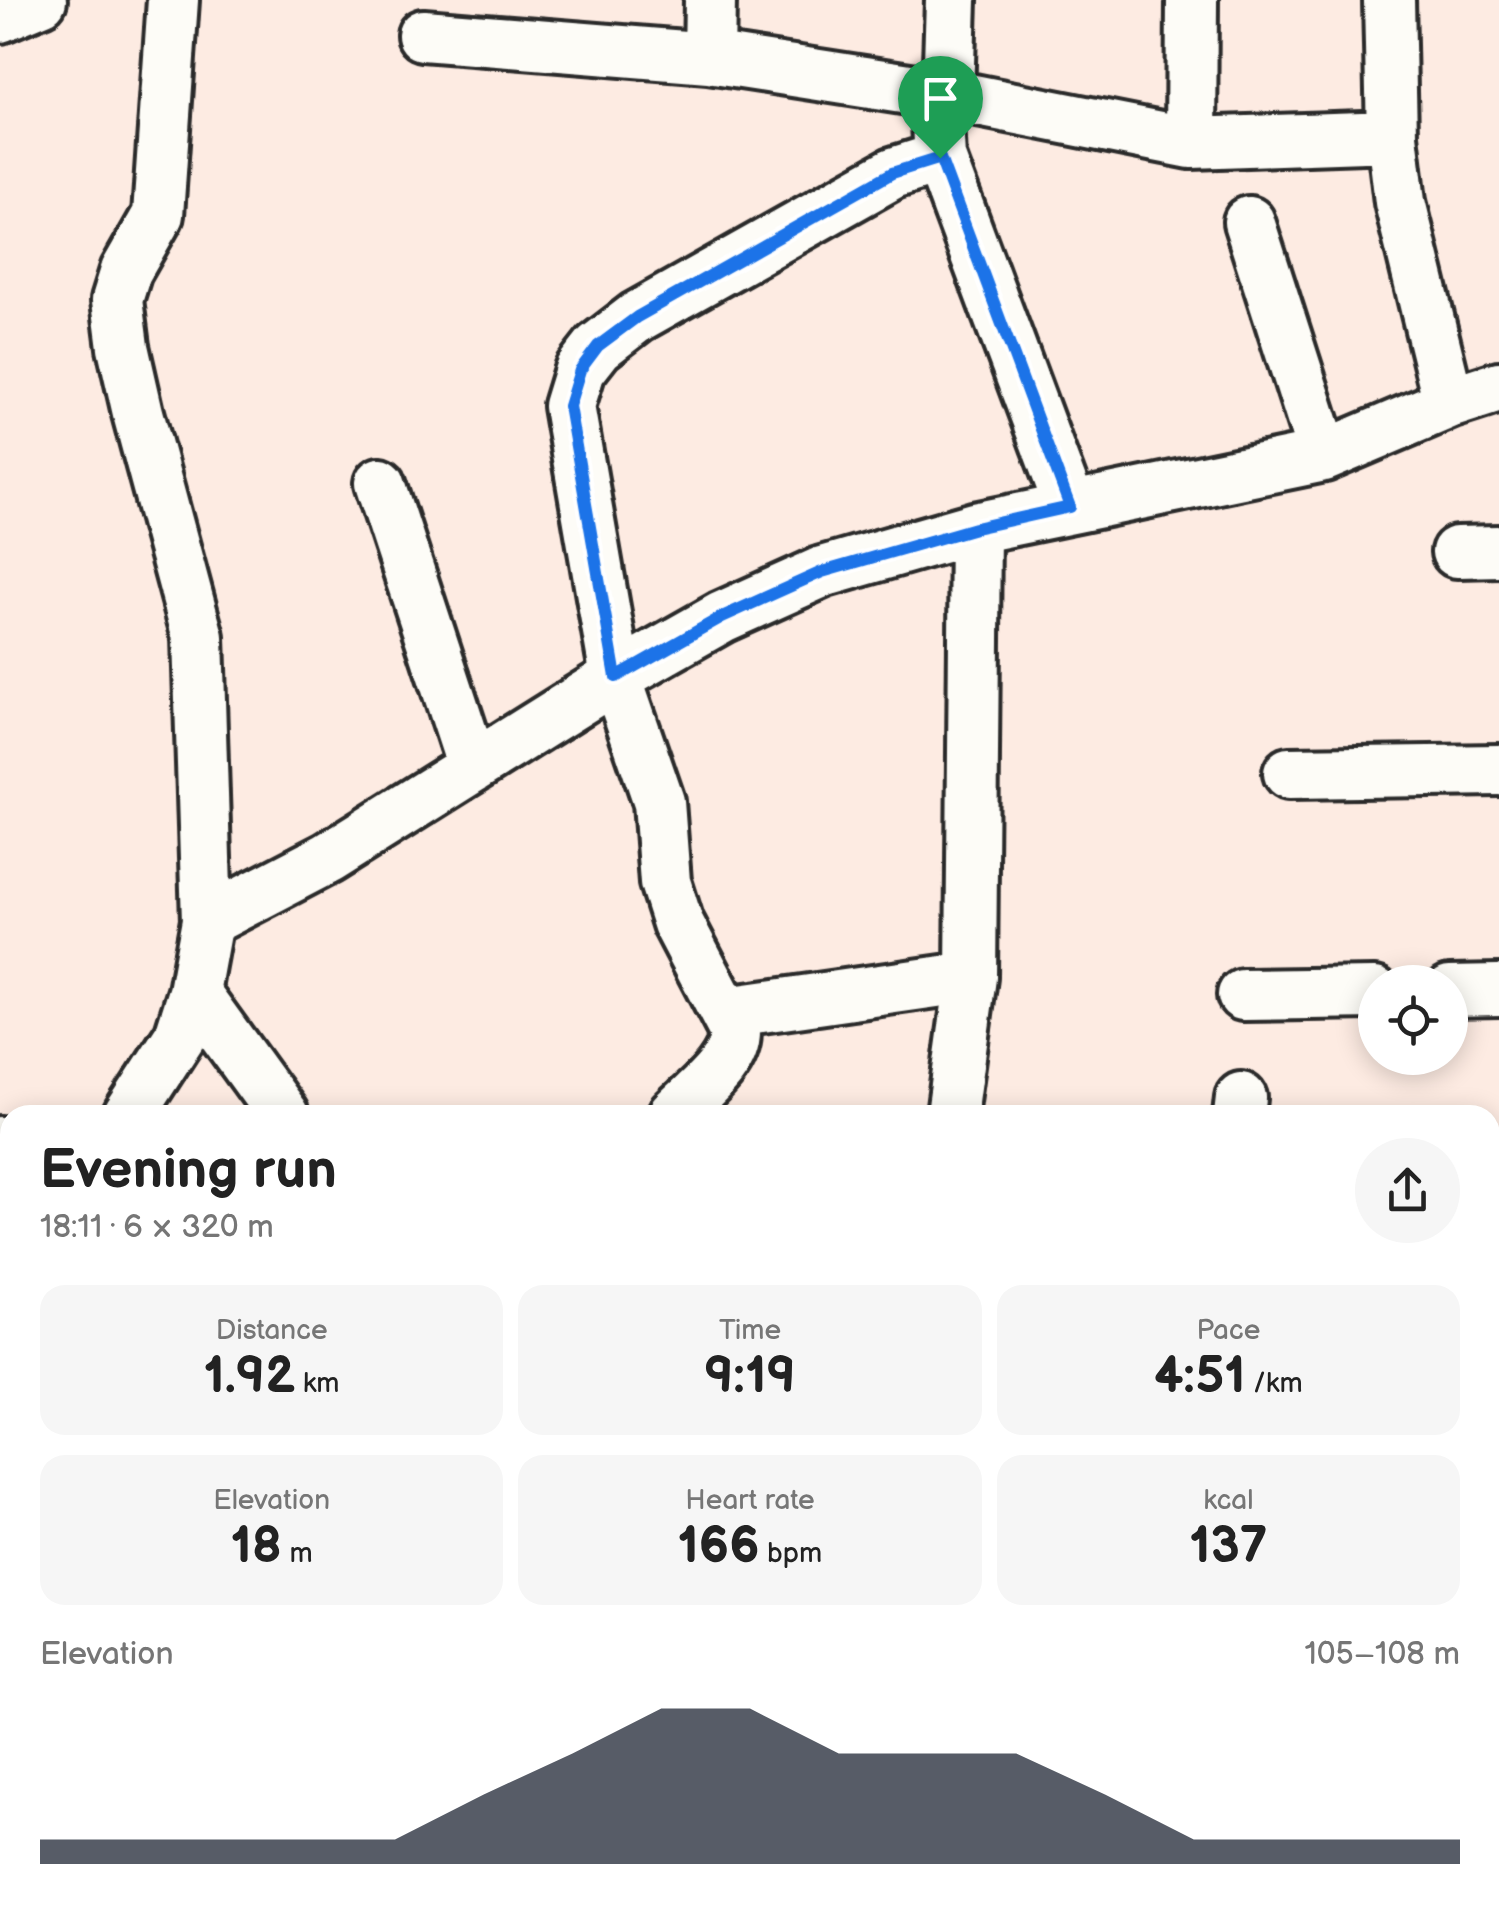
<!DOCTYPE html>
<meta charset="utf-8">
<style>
body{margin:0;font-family:"Balsamiq Sans",sans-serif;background:#f6f6f6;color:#222;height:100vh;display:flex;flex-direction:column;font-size:38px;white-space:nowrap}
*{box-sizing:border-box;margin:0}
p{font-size:32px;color:#767676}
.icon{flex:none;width:55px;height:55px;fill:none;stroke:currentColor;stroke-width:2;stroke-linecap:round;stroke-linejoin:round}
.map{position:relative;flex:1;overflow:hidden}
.drawer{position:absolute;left:0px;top:1105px;width:1500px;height:812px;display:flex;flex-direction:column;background:#fff;border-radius:30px 30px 0 0;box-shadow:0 5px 25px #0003}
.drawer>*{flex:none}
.fabs{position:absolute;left:1358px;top:965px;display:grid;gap:20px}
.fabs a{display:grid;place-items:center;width:110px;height:110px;border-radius:50%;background:#fff;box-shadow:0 5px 25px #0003;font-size:50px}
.pin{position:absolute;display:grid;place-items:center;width:85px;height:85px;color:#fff;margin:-102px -42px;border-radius:50% 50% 50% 0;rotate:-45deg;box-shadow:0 0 10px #0007}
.pin .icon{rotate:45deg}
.round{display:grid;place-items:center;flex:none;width:105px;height:105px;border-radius:52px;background:#f6f6f6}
.head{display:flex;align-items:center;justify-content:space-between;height:170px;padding:0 40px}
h1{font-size:55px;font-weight:600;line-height:75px}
.figures{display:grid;grid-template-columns:repeat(3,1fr);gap:15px;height:170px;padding:10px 40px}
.figures div{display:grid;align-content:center;border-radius:25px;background:#f6f6f6;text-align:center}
.figures b{font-size:50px;font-weight:600}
.figures small{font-size:28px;font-weight:400}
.figures p{font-size:28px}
.chart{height:280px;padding:20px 40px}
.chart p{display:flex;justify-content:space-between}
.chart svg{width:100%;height:180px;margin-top:10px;fill:#111827;opacity:.7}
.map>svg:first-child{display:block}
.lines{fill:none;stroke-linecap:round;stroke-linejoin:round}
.minor-casing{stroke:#2b2b2b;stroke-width:58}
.minor{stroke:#fdfcf7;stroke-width:50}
.route-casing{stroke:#fff;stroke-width:20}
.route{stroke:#1a73e8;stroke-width:12}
</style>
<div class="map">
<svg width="1499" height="1917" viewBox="0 0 1499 1917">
<rect width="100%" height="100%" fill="#fdebe2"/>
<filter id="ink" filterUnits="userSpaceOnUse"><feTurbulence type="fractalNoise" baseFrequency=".01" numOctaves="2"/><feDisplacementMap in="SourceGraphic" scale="20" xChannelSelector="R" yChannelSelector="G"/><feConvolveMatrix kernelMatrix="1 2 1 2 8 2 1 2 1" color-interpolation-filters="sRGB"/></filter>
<g filter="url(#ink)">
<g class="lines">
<defs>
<path id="minor" d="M951 0 948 95 1191 143 1392 136
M1389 0 1392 136 1400 202 1449 403
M0 17 41 0
M423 35 709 58 710 0
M709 58 948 95 938 124 940 158 1070 507
M1191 143 1192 0
M1249 222 1324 456
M380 483 473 767
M1457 552 1499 551
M1289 773 1499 770
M207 921 328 858 616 677 722 617 822 572 975 528 1324 456 1449 403 1499 387
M1450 991 1499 990
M194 992 283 1115
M1243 995 1375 993
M726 1012 971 977
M129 1115 180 1036 194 992 207 921 198 637 138 413 123 347 117 300 126 271 158 215 173 0
M674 1115C696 1092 735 1066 735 1032L678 923 665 882 659 802 616 677 569 406 580 370 598 347 637 317 893 173 940 158
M952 1115 971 977 975 528
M1239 1115 1241 1098
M0 1142 10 1153
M0 1239 10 1231
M0 1463 10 1469
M0 1706 10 1719
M120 1908 125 1917
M786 1908 790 1917
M959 1908 984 1917
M447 1917 452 1908"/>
</defs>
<use href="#minor" class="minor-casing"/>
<use href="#minor" class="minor"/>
</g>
</g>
<g class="lines" filter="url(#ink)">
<defs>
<path id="route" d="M940 158 1070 507 975 528 822 572 722 617 616 677 569 406 580 370 598 346 637 317 892 173Z"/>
</defs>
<use href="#route" class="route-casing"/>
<use href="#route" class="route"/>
</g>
</svg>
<div class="fabs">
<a><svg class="icon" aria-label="locate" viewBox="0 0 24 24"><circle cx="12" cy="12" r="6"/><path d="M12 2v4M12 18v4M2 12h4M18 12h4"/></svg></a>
</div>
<div class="pin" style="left:940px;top:158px;background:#1e9e55"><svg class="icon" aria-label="arrive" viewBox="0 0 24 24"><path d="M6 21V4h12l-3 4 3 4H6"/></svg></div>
<section class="drawer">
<div class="head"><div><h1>Evening run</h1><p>18:11 · 6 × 320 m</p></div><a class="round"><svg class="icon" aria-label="share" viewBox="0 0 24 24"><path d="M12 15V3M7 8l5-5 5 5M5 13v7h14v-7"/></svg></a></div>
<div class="figures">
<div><p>Distance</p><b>1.92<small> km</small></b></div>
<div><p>Time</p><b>9:19</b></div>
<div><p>Pace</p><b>4:51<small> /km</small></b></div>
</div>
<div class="figures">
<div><p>Elevation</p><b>18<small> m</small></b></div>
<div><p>Heart rate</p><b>166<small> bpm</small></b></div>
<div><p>kcal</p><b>137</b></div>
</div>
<div class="chart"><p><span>Elevation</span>105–108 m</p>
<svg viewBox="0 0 160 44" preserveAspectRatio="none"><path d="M0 44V38L10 38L20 38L30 38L40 38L50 27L60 17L70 6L80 6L90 17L100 17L110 17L120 27L130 38L140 38L150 38L160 38V44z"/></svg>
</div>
</section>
</div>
